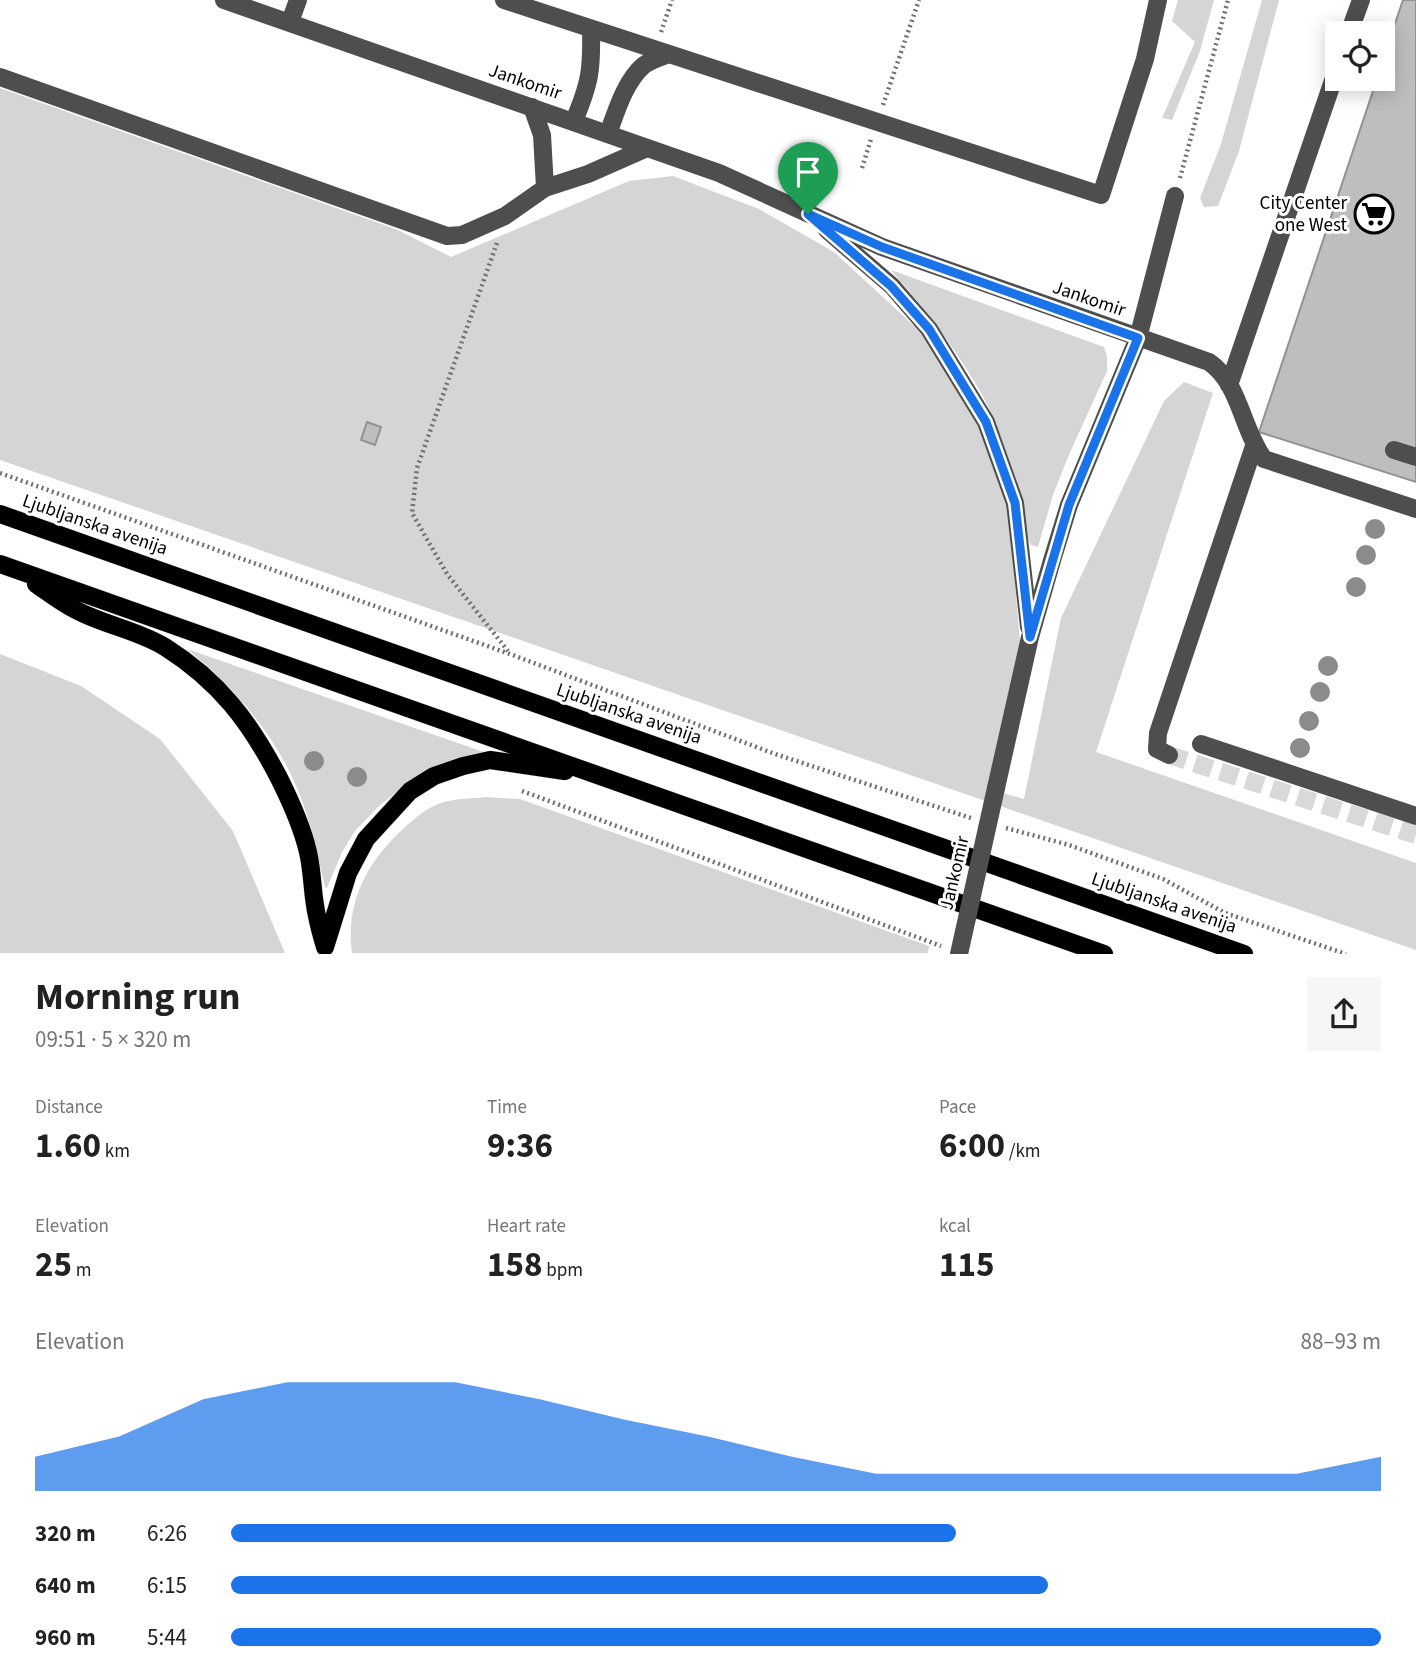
<!DOCTYPE html>
<meta charset="utf-8">
<style>
body{margin:0;font-family:"Source Sans 3",sans-serif;background:#f6f6f6;color:#222;height:100vh;display:flex;flex-direction:column;font-size:26px;white-space:nowrap}
*{box-sizing:border-box;margin:0}
p{font-size:23px;color:#767676}
.icon{flex:none;width:38px;height:38px;fill:none;stroke:currentColor;stroke-width:2;stroke-linecap:round;stroke-linejoin:round}
.map{position:relative;height:954px;overflow:hidden}
.details{display:flex;flex-direction:column;background:#fff;flex:1}
.details>*{flex:none}
.controls{position:absolute;left:1325px;top:21px;display:grid;gap:14px}
.controls a{display:grid;place-items:center;width:70px;height:70px;border-radius:0px;background:#fff;box-shadow:0 4px 18px #0003;font-size:35px}
.pin{position:absolute;display:grid;place-items:center;width:60px;height:60px;color:#fff;margin:-72px -30px;border-radius:50% 50% 50% 0;rotate:-45deg;box-shadow:0 0 7px #0007}
.pin .icon{rotate:45deg}
.round{display:grid;place-items:center;flex:none;width:74px;height:74px;border-radius:0px;background:#f6f6f6}
.summary{display:flex;align-items:center;justify-content:space-between;height:119px;padding:0 35px}
h1{font-size:38px;font-weight:700;line-height:52px}
.stats{display:grid;grid-template-columns:repeat(3,1fr);gap:10px;height:119px;padding:7px 35px}
.stats div{display:grid;align-content:center}
.stats b{font-size:35px;font-weight:700}
.stats small{font-size:19px;font-weight:400}
.stats p{font-size:19px}
.chart{height:196px;padding:14px 35px}
.chart p{display:flex;justify-content:space-between}
.chart svg{width:100%;height:126px;margin-top:7px;fill:#1a73e8;opacity:.7}
ul{padding:0 35px;list-style:none;font-size:23px}
li{display:grid;grid-template-columns:112px 84px 1fr;align-items:center;height:52px}
li i{height:18px;border-radius:9px;background:#1a73e8}
.map>svg:first-child{display:block}
.green{fill:#d5d5d5}
.building{fill:#bebebe;stroke:#929292;stroke-width:2}
.lines{fill:none;stroke-linecap:round;stroke-linejoin:round}
.minor-tunnel{stroke:#d9d9d9;stroke-width:18;stroke-dasharray:18 9;stroke-linecap:butt}
.major-casing{stroke:#dbdbdb;stroke-width:19}
.path{stroke:#707070;stroke-width:4.5;stroke-dasharray:2 3.5;stroke-linecap:butt}
.minor{stroke:#4e4e4e;stroke-width:18}
.major{stroke:#000;stroke-width:18}
.minor-bridge{stroke:#4e4e4e;stroke-width:18}
.tree{fill:#8b8b8b}
.route-casing{stroke:#fff;stroke-width:14}
.route{stroke:#1a73e8;stroke-width:9}
.labels{text-anchor:middle;dominant-baseline:central;stroke-width:6;stroke-linejoin:round;paint-order:stroke}
.street-label{font-size:19px;fill:#000;stroke:#fff}
.poi-label{font-size:19px;fill:#000;stroke:#fff;text-anchor:end}
</style>
<div class="map">
<svg width="1416" height="954" viewBox="0 0 1416 954">
<rect width="100%" height="100%" fill="#fff"/>
<path class="green" d="M1178 0H1214L1200 51 1172 120 1162 118 1195 42 1172 21Z
M1262 0H1279L1239 151 1218 206 1204 207 1200 198 1221 144Z
M0 88 398 230 451 257 629 181 673 176 759 209 834 252 923 334 978 421 1008 503 1020 642 988 789 1024 799 1061 618 1164 401 1184 382 1213 393 1096 752 1416 863V950L0 460Z
M891 270 1104 347 1107 356V371L1068 457 1053 495 1038 547 1031 545C1019 523 1022 496 1013 472 1004 449 997 424 986 402 960 354 927 311 891 270Z
M187 649 498 757 404 786 379 806 355 831 342 852 327 888 325 887C318 857 312 827 301 798 278 737 236 689 187 649Z
M0 654 81 686 160 739 233 831 285 953H0Z
M486 797 520 799 929 946 928 953H352C345 903 367 862 403 829 413 820 425 809 438 804 453 798 471 799 486 797Z"/>
<path class="building" d="M1403 0H1416V482L1259 432 1377 79H1382V62Z
M367 422 381 427 375 445 361 440Z"/>
<g class="lines">
<path class="minor-tunnel" d="M1169 755 1416 835"/>
<defs>
<path id="major" d="M0 514 1244 954
M0 564 1104 954
M36 584C49 593 62 603 76 610 104 625 137 630 165 647 219 681 250 722 279 778 291 802 302 826 308 852 313 873 312 895 317 916 319 926 322 937 325 947
M325 947 348 873 366 839 410 791 434 776 463 766 490 760 565 771"/>
</defs>
<use href="#major" class="major-casing"/>
<path class="path" d="M661 32 672 0
M883 105 919 0
M862 168 871 139
M1180 178 1228 0
M497 243 417 468 412 513 447 574 508 651
M0 473 510 654 775 754 971 818
M522 791 941 946
M1006 828 1069 845 1163 879 1225 913 1346 954"/>
<path class="minor" d="M224 0 719 173 882 247 1209 362C1240 383 1242 430 1264 459L1416 509
M504 0 1101 195 1145 59 1158 0
M290 22 298 0
M1349 33 1361 0
M0 77 447 236 462 235 505 216 545 188 588 174 647 148
M532 107 542 135 545 188
M574 121C590 83 592 70 591 29
M608 134C616 112 625 81 644 65 651 60 661 57 669 54
M827 230 892 286 929 329 986 422 1015 503 1029 627
M1229 385 1337 69
M1394 450 1416 457
M1201 744 1416 816
M1169 755 1157 749 1158 733 1254 446
M996 788 1030 637 1053 557 1069 505 1138 338 1175 196"/>
<use href="#major" class="major"/>
<path class="minor-bridge" d="M959 954 996 788"/>
</g>
<g class="tree">
<circle cx="1375" cy="529" r="10"/>
<circle cx="1366" cy="555" r="10"/>
<circle cx="1356" cy="587" r="10"/>
<circle cx="1328" cy="666" r="10"/>
<circle cx="1320" cy="692" r="10"/>
<circle cx="1309" cy="721" r="10"/>
<circle cx="1300" cy="748" r="10"/>
<circle cx="314" cy="761" r="10"/>
<circle cx="357" cy="777" r="10"/>
</g>
<g class="lines">
<defs>
<path id="route" d="M808 214 882 247 1138 338 1069 505 1030 637 1015 503 986 422 929 329 891 286Z"/>
</defs>
<use href="#route" class="route-casing"/>
<use href="#route" class="route"/>
</g>
<defs>
<symbol id="supermarket-ring" viewBox="-11 -11 22 22"><circle r="9.5" fill="#fff" stroke="#000" stroke-width="1.5"/><path d="M-6-5.5h2.5l.6 2H6L4.5 2H-2.5L-4.4-4H-6ZM-1.5 3.2a1.3 1.3 0 1 0 .1 0ZM3 3.2a1.3 1.3 0 1 0 .1 0Z" fill="#000"/></symbol>
</defs>
<g fill-rule="evenodd">
<use href="#supermarket-ring" x="1352" y="192" width="44" height="44"/>
</g>
<g class="labels">
<g class="street-label">
<text transform="translate(525 82) rotate(19)">Jankomir</text>
<text transform="translate(1089 299) rotate(19)">Jankomir</text>
<text transform="translate(95 525) rotate(19)">Ljubljanska avenija</text>
<text transform="translate(629 714) rotate(19)">Ljubljanska avenija</text>
<text transform="translate(955 873) rotate(-77)">Jankomir</text>
<text transform="translate(1164 903) rotate(19)">Ljubljanska avenija</text>
</g>
<g class="poi-label">
<text x="1347" y="203">City Center<tspan x="1347" dy="22">one West</tspan></text>
</g>
</g>
</svg>
<div class="controls">
<a><svg class="icon" aria-label="locate" viewBox="0 0 24 24"><circle cx="12" cy="12" r="6"/><path d="M12 2v4M12 18v4M2 12h4M18 12h4"/></svg></a>
</div>
<div class="pin" style="left:808px;top:214px;background:#1e9e55"><svg class="icon" aria-label="arrive" viewBox="0 0 24 24"><path d="M6 21V4h12l-3 4 3 4H6"/></svg></div>
</div>
<section class="details">
<div class="summary"><div><h1>Morning run</h1><p>09:51 · 5 × 320 m</p></div><a class="round"><svg class="icon" aria-label="share" viewBox="0 0 24 24"><path d="M12 15V3M7 8l5-5 5 5M5 13v7h14v-7"/></svg></a></div>
<div class="stats">
<div><p>Distance</p><b>1.60<small> km</small></b></div>
<div><p>Time</p><b>9:36</b></div>
<div><p>Pace</p><b>6:00<small> /km</small></b></div>
</div>
<div class="stats">
<div><p>Elevation</p><b>25<small> m</small></b></div>
<div><p>Heart rate</p><b>158<small> bpm</small></b></div>
<div><p>kcal</p><b>115</b></div>
</div>
<div class="chart"><p><span>Elevation</span>88–93 m</p>
<svg viewBox="0 0 160 44" preserveAspectRatio="none"><path d="M0 44V32L10 25L20 12L30 6L40 6L50 6L60 12L70 19L80 25L90 32L100 38L110 38L120 38L130 38L140 38L150 38L160 32V44z"/></svg>
</div>
<ul>
<li><b>320 m</b>6:26<i style="width:63%"></i></li>
<li><b>640 m</b>6:15<i style="width:71%"></i></li>
<li><b>960 m</b>5:44<i style="width:100%"></i></li>
</ul>
</section>
